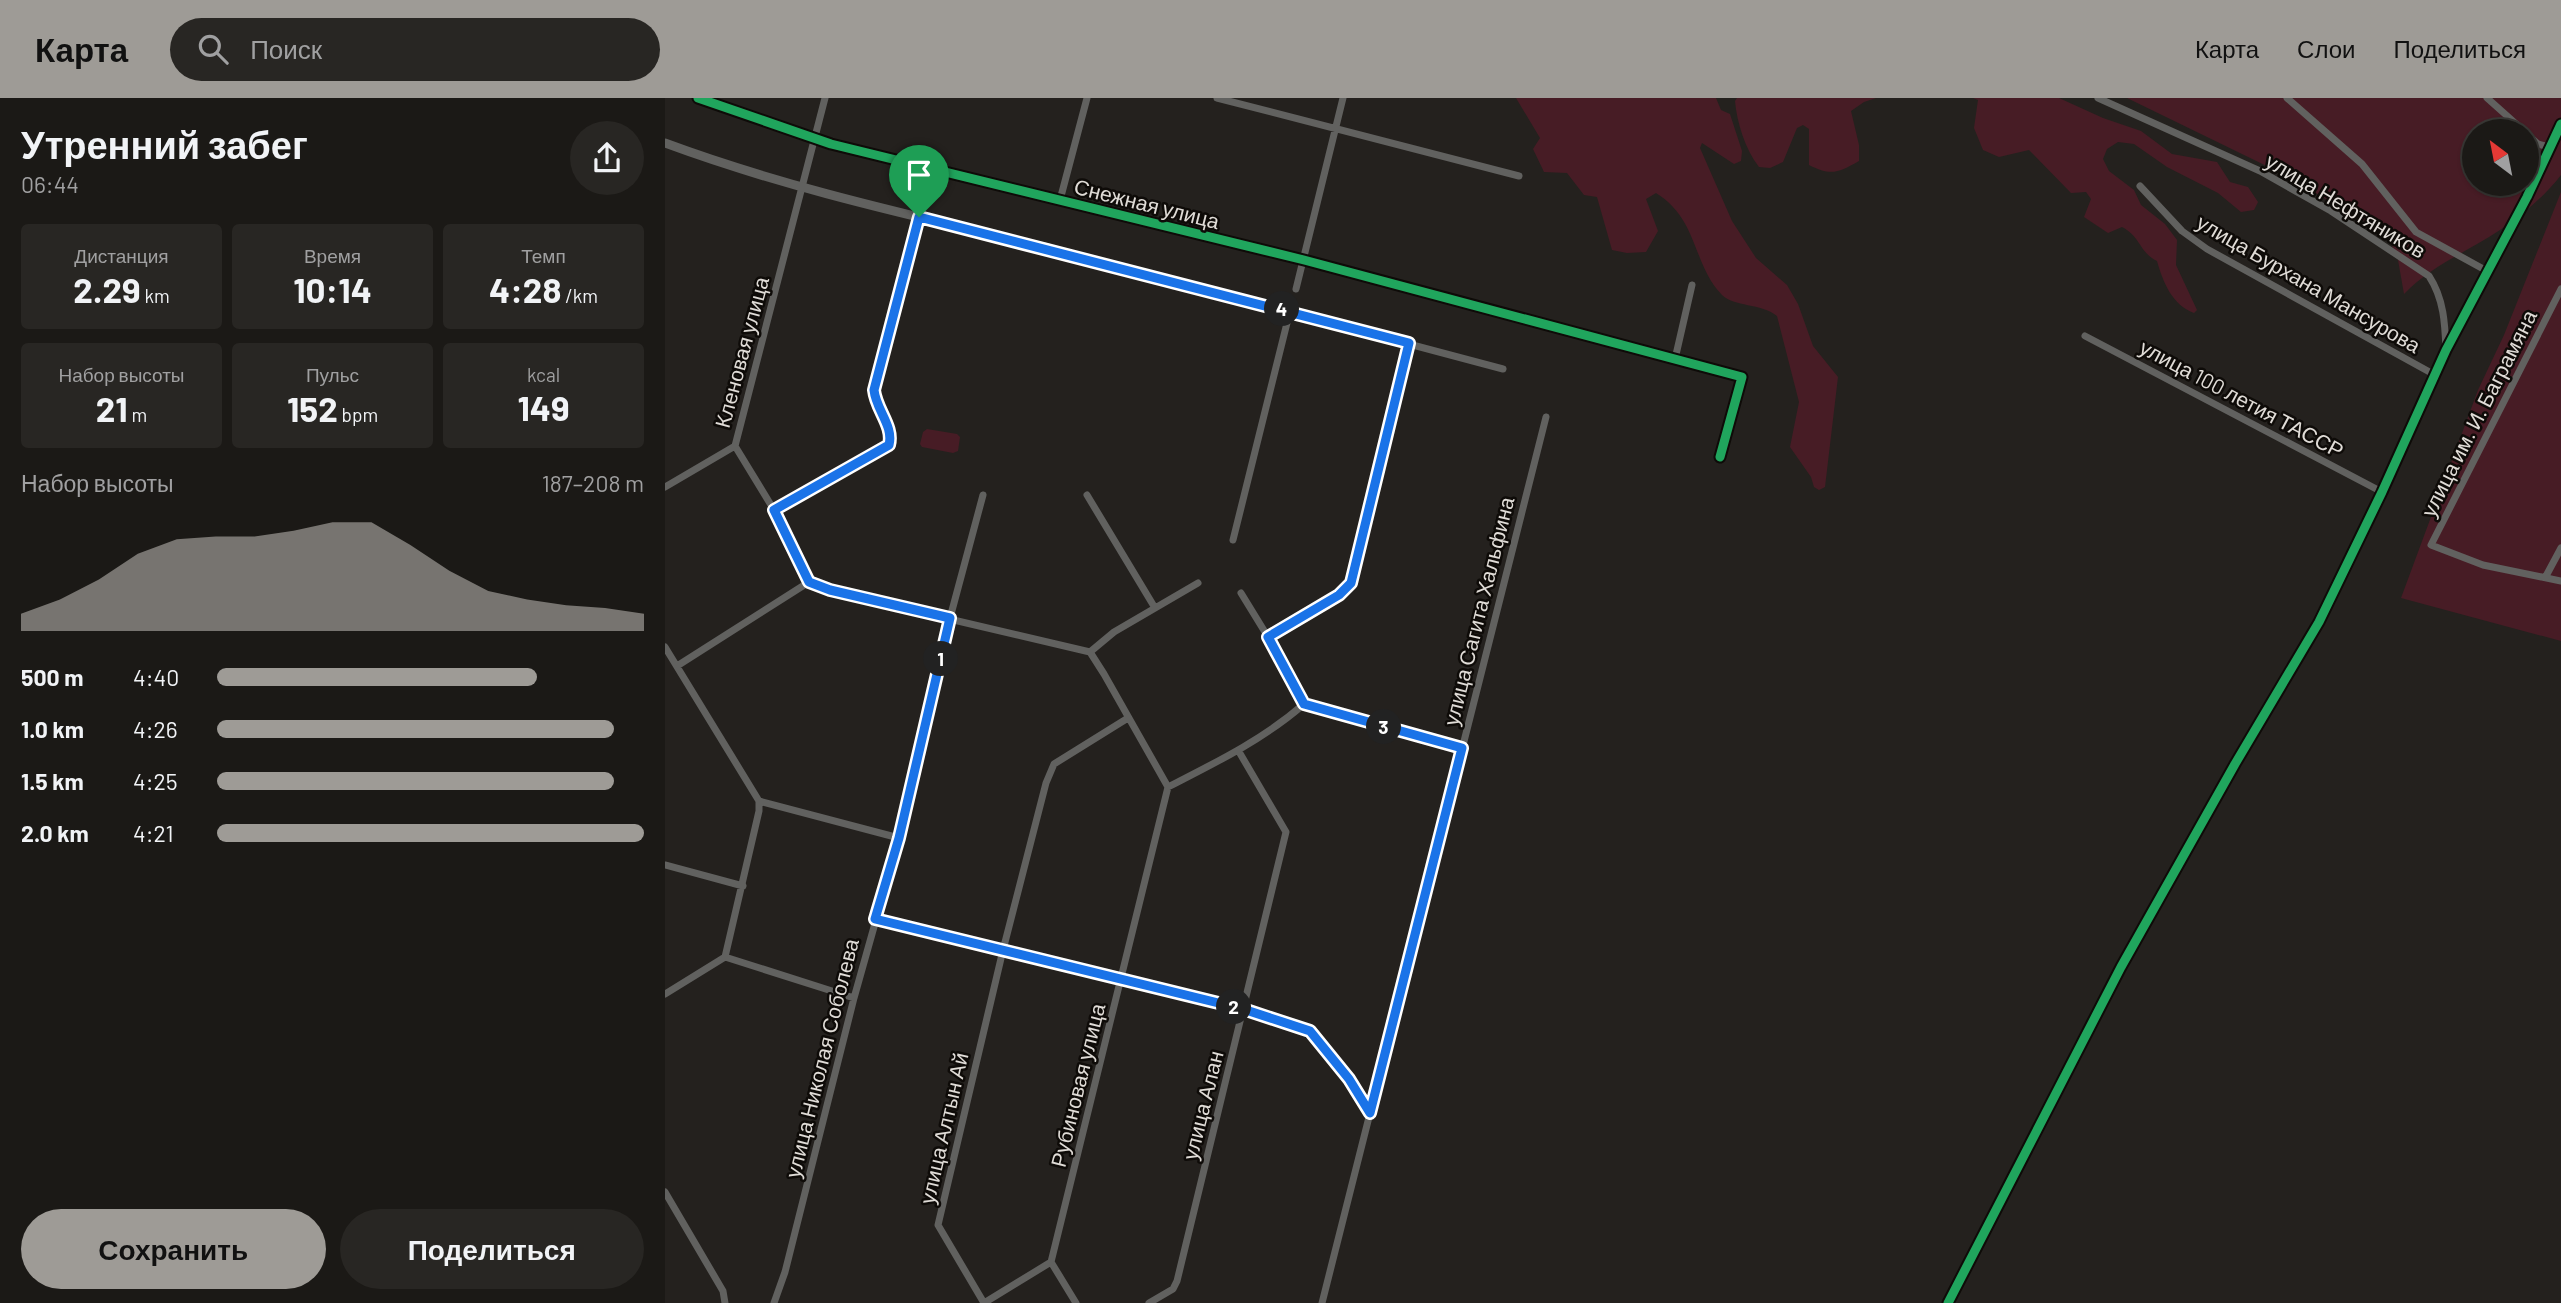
<!DOCTYPE html>
<html lang="ru">
<meta charset="utf-8">
<style>
body{margin:0;font-family:Barlow,sans-serif;background:#282623;color:#f1f3f6;height:100vh;display:flex;flex-direction:column;font-size:26px;white-space:nowrap}
*{box-sizing:border-box;margin:0}
p{font-size:23px;color:#a0a0a1}
.icon{flex:none;width:38px;height:38px;fill:none;stroke:currentColor;stroke-width:2;stroke-linecap:round;stroke-linejoin:round}
.map{position:relative;flex:1;overflow:hidden}
.details{display:flex;flex-direction:column;background:#1b1916;width:665px}
.details>*{flex:none}
.needle{width:46px;rotate:328deg}
.fabs{position:absolute;left:1797px;top:21px;display:grid;gap:14px}
.fabs a{display:grid;place-items:center;width:77px;height:77px;border-radius:50%;background:#1b1916;box-shadow:0 2px 5px #0004,0 0 0 2px #393835;font-size:35px}
.pin{position:absolute;display:grid;place-items:center;width:60px;height:60px;color:#fff;margin:-72px -30px;border-radius:50% 50% 50% 0;rotate:-45deg;box-shadow:0 0 7px #0007}
.pin .icon{rotate:45deg}
.km{position:absolute;width:35px;height:35px;margin:-18px;border-radius:50%;background:#222;color:#fff;font-size:19px;line-height:35px;text-align:center}
.round{display:grid;place-items:center;flex:none;width:74px;height:74px;border-radius:37px;background:#282623}
.summary{display:flex;align-items:center;justify-content:space-between;height:119px;padding:0 21px}
h1{font-size:38px;font-weight:700;line-height:52px}
.metrics{display:grid;grid-template-columns:repeat(3,1fr);gap:10px;height:119px;padding:7px 21px}
.metrics div{display:grid;align-content:center;border-radius:7px;background:#282623;text-align:center}
.metrics b{font-size:35px;font-weight:700}
.metrics small{font-size:19px;font-weight:400}
.metrics p{font-size:19px}
.chart{height:196px;padding:14px 21px}
.chart p{display:flex;justify-content:space-between}
.chart svg{width:100%;height:126px;margin-top:7px;fill:#9e9b96;opacity:.7}
.primary-button{display:flex;gap:14px;margin-top:auto;padding:14px 21px}
.primary-button a{flex:1;height:80px;border-radius:42px;background:#9e9b96;color:#111;font-size:28px;font-weight:700;line-height:80px;text-align:center}
.primary-button a+a{background:#282623;color:#f1f3f6}
ul{padding:0 21px;list-style:none;font-size:23px}
li{display:grid;grid-template-columns:112px 84px 1fr;align-items:center;height:52px}
li i{height:18px;border-radius:9px;background:#9e9b96}
header{display:flex;align-items:center;gap:42px;box-sizing:border-box;height:98px;padding:0 35px;background:#9e9b96;color:#111}
header strong{font-size:33px}
nav{display:flex;gap:38px;margin-inline-start:auto;font-size:24px}
.search{width:490px;height:63px;background:#282623;display:flex;align-items:center;gap:18px;box-sizing:border-box;padding:0 24px;border-radius:38px;color:#a0a0a1;font-size:26px}
main{display:flex;flex:1;min-height:0}
.map>svg:first-child{display:block}
.green{fill:#471c25;fill-rule:evenodd}
.lines{fill:none;stroke-linecap:round;stroke-linejoin:round}
.minor{stroke:#61615f;stroke-width:7}
.tertiary{stroke:#61615f;stroke-width:9}
.cycleway-casing{stroke:#0e0b08;stroke-width:13}
.cycleway{stroke:#20a55d;stroke-width:9}
.route-casing{stroke:#fff;stroke-width:14}
.route{stroke:#1a73e8;stroke-width:9}
.labels{text-anchor:middle;dominant-baseline:central;stroke-width:5;stroke-linejoin:round;paint-order:stroke}
.street-label{font-size:21px;fill:#e0dcd7;stroke:#0e0b08}
</style>
<header>
<strong>Карта</strong>
<div class="search"><svg class="icon" aria-label="search" viewBox="0 0 24 24"><circle cx="10" cy="10" r="6"/><path d="M15 15l6 6"/></svg>Поиск</div>
<nav><a>Карта</a><a>Слои</a><a>Поделиться</a></nav>
</header>
<main>
<section class="details">
<div class="summary"><div><h1>Утренний забег</h1><p>06:44</p></div><a class="round"><svg class="icon" aria-label="share" viewBox="0 0 24 24"><path d="M12 15V3M7 8l5-5 5 5M5 13v7h14v-7"/></svg></a></div>
<div class="metrics">
<div><p>Дистанция</p><b>2.29<small> km</small></b></div>
<div><p>Время</p><b>10:14</b></div>
<div><p>Темп</p><b>4:28<small> /km</small></b></div>
</div>
<div class="metrics">
<div><p>Набор высоты</p><b>21<small> m</small></b></div>
<div><p>Пульс</p><b>152<small> bpm</small></b></div>
<div><p>kcal</p><b>149</b></div>
</div>
<div class="chart"><p><span>Набор высоты</span>187–208 m</p>
<svg viewBox="0 0 160 44" preserveAspectRatio="none"><path d="M0 44V38L10 33L20 26L30 17L40 12L50 11L60 11L70 9L80 6L90 6L100 14L110 23L120 30L130 33L140 35L150 36L160 38V44z"/></svg>
</div>
<ul>
<li><b>500 m</b>4:40<i style="width:75%"></i></li>
<li><b>1.0 km</b>4:26<i style="width:93%"></i></li>
<li><b>1.5 km</b>4:25<i style="width:93%"></i></li>
<li><b>2.0 km</b>4:21<i style="width:100%"></i></li>
</ul>
<div class="primary-button"><a>Сохранить</a><a>Поделиться</a></div>
</section>
<div class="map">
<svg width="1896" height="1205" viewBox="0 0 1896 1205">
<rect width="100%" height="100%" fill="#24211e"/>
<path class="green" d="M851 0H1051L1056 12 1065 16 1077 53 1076 63 1069 66 1037 45 1035 50 1067 123 1091 160 1122 187 1133 206 1148 248 1173 279 1160 389 1154 392 1149 389 1146 379 1125 349 1134 304 1112 218C1096 205 1069 209 1057 197 1027 166 1034 122 991 95L981 101 993 133 981 154 962 155 947 152 932 99 919 97 902 75 879 74 868 51 875 40Z
M1072 0H1211L1199 4 1186 13 1194 47V63C1173 75 1166 78 1144 67V31L1138 27 1132 30 1118 64 1105 70 1094 69C1080 51 1072 25 1070 3Z
M1308 0H1394L1438 20 1476 33 1507 56 1552 64 1565 84 1583 89 1593 104 1589 112 1576 114 1553 95 1502 69 1469 46 1453 44 1442 51 1438 61 1444 73 1469 92 1476 107 1500 126 1512 142 1511 167 1532 212 1529 215C1507 207 1498 184 1492 163 1474 154 1476 139 1457 129L1443 135 1419 119 1426 101 1421 94 1406 95 1364 52 1334 59 1318 52 1309 30 1313 2Z
M1462 0H1896V77C1879 99 1858 116 1835 132 1802 154 1767 167 1739 196L1733 162 1726 145 1708 128 1616 75ZM1810 33H1862V86H1810Z
M1896 94V543L1736 500 1813 292 1839 237Z
M262 331 292 336 295 339 293 353 288 355 257 349 255 346 258 334Z"/>
<g class="lines">
<path class="minor" d="M33 0 166 46 639 162 1077 279 1055 359
M552 0 854 78
M1433 0 1595 73 1666 113 1764 178C1779 201 1780 226 1781 252
M1622 0 1697 66 1751 134 1822 173
M1822 0 1859 33
M1862 36 1873 46 1884 49
M1475 88 1517 133 1542 151 1770 277
M395 102 422 0
M383 150 838 271
M631 191 678 0
M1896 191 1766 447 1818 467 1896 483
M1420 238 1717 394
M1010 261 1027 187
M0 389 70 348 160 0
M422 397 490 510
M109 412 224 347 226 337 210 300 209 292 254 119
M568 442 625 213
M1881 478 1896 450
M144 484 165 493 425 554
M576 495 603 539 639 606
M603 539 674 497 686 485 744 245
M0 549 94 703
M425 554 449 534 533 485
M12 568 144 484 109 412 70 348
M639 606 797 650
M503 689C550 665 599 641 639 606
M94 703 234 740
M0 767 78 788
M210 821 578 911 645 933 684 981 705 1015
M60 859 94 713V703
M60 859 189 900
M0 896 60 859
M0 1094 58 1193 60 1205
M386 1164 411 1205
M109 1205 120 1174 189 900 234 740 285 520 318 397
M319 1205 386 1164 503 689 439 576 425 554
M319 1205 273 1127 338 852 381 685 389 666 463 620
M484 1205 508 1191 512 1183 621 734 573 652
M657 1205 881 319"/>
<path class="tertiary" d="M0 45C124 91 254 119 383 150
M1283 1205 1456 869 1570 666 1654 524 1717 394 1781 252 1862 99 1896 26"/>
<defs>
<path id="cycleway" d="M33 0 166 46 639 162 1077 279 1055 359
M1283 1205 1456 869 1570 666 1654 524 1717 394 1781 252 1862 99 1896 26"/>
</defs>
<use href="#cycleway" class="cycleway-casing"/>
<use href="#cycleway" class="cycleway"/>
</g>
<g class="lines">
<defs>
<path id="route" d="M254 119 744 245 686 485 674 497 603 539 639 606 797 650 705 1015 684 981 645 933 578 911 210 821 234 740 285 520 165 492 144 484 109 412 224 347C229 328 211 312 209 292Z"/>
</defs>
<use href="#route" class="route-casing"/>
<use href="#route" class="route"/>
</g>
<g class="labels">
<g class="street-label">
<text transform="translate(482 105) rotate(14)">Снежная улица</text>
<text transform="translate(1681 107) rotate(31)">улица Нефтяников</text>
<text transform="translate(1644 185) rotate(30)">улица Бурхана Мансурова</text>
<text transform="translate(76 254) rotate(-75)">Кленовая улица</text>
<text transform="translate(1577 300) rotate(28)">улица 100 летия ТАССР</text>
<text transform="translate(1813 315) rotate(-63)">улица им. И. Баграмяна</text>
<text transform="translate(813 513) rotate(-76)">улица Сагита Хальфина</text>
<text transform="translate(156 960) rotate(-76)">улица Николая Соболева</text>
<text transform="translate(412 987) rotate(-76)">Рубиновая улица</text>
<text transform="translate(537 1007) rotate(-76)">улица Алан</text>
<text transform="translate(278 1030) rotate(-77)">улица Алтын Ай</text>
</g>
</g>
</svg>
<div class="fabs">
<a><svg class="needle" viewBox="-14 -14 28 28"><path d="M0-13l5 13h-10z" fill="#e53935"/><path d="M0 13l5-13h-10z" fill="#a0a0a1"/></svg></a>
</div>
<div class="pin" style="left:254px;top:119px;background:#1e9e55"><svg class="icon" aria-label="arrive" viewBox="0 0 24 24"><path d="M6 21V4h12l-3 4 3 4H6"/></svg></div>
<b class="km" style="left:276px;top:561px">1</b>
<b class="km" style="left:569px;top:909px">2</b>
<b class="km" style="left:719px;top:629px">3</b>
<b class="km" style="left:617px;top:211px">4</b>
</div>
</main>
